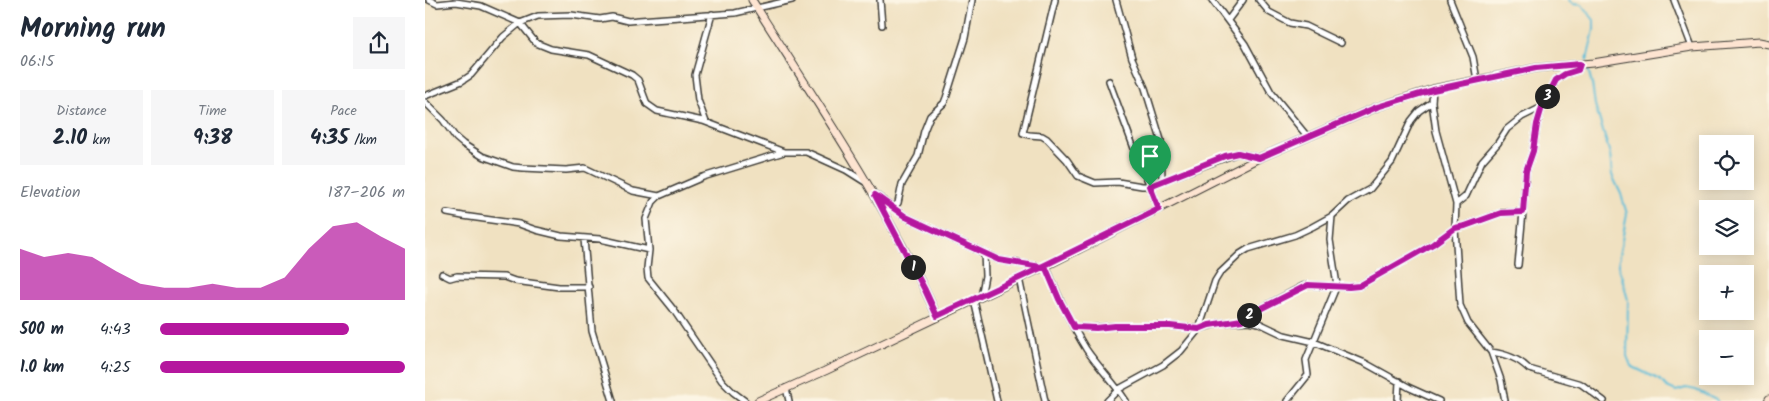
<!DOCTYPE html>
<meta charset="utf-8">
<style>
body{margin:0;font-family:Kalam,sans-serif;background:#f6f6f7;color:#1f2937;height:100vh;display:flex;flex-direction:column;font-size:19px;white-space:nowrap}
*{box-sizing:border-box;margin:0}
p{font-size:16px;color:#747a83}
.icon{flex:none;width:28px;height:28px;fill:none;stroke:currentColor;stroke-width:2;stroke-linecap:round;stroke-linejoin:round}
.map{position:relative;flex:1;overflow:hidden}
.panel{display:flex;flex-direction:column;background:#fff;width:425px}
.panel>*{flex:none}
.fabs{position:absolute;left:1274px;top:135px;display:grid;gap:10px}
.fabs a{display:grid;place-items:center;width:55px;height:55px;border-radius:0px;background:#fff;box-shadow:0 2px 12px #0003;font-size:25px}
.pin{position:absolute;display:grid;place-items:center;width:42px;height:42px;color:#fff;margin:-51px -21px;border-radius:50% 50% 50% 0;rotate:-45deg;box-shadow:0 0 5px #0007}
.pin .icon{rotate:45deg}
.km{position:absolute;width:25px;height:25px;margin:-12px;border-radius:50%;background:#222;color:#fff;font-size:14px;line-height:25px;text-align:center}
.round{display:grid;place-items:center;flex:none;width:52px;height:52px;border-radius:0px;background:#f6f6f7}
.summary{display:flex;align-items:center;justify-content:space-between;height:85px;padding:0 20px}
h1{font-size:28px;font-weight:600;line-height:38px}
.figures{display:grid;grid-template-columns:repeat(3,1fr);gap:8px;height:85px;padding:5px 20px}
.figures div{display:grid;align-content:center;border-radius:0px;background:#f6f6f7;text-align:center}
.figures b{font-size:21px;font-weight:600}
.figures small{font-size:14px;font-weight:400}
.figures p{font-size:14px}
.chart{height:140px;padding:10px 20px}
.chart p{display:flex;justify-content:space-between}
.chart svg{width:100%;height:90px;margin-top:5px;fill:#b5179e;opacity:.7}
ul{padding:0 20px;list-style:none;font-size:16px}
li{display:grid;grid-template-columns:80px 60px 1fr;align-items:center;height:38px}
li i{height:12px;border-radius:6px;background:#b5179e}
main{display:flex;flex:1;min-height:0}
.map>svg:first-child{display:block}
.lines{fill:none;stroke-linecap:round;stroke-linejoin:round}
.stream{stroke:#5bbed9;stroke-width:2}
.street-casing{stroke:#3c3a35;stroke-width:8}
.secondary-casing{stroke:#3c3a35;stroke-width:9}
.street{stroke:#fff;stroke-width:5}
.secondary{stroke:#fde4d1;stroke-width:7}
.route-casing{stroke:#fff;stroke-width:10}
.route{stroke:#b5179e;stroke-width:6}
</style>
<main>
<section class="panel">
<div class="summary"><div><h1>Morning run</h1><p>06:15</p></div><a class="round"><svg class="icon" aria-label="share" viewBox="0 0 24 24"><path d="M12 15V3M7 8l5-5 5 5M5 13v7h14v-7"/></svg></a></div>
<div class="figures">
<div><p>Distance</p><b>2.10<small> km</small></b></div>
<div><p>Time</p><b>9:38</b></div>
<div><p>Pace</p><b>4:35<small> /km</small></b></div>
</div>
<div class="chart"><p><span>Elevation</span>187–206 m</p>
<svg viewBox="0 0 160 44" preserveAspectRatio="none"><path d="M0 44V19L10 23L20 21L30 23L40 30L50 36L60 38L70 38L80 36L90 38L100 38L110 33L120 19L130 8L140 6L150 13L160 19V44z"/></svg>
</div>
<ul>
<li><b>500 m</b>4:43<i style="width:77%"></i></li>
<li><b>1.0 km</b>4:25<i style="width:100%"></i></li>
</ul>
</section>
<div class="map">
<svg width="1344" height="401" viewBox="0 0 1344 401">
<rect width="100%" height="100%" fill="#fcf5e5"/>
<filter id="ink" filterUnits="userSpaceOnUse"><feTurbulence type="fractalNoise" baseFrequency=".02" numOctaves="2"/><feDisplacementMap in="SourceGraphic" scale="10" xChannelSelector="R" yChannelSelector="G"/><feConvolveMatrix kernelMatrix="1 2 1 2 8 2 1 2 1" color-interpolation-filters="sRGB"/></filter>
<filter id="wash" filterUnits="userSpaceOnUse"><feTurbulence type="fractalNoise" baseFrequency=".0096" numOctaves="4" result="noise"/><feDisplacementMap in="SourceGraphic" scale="20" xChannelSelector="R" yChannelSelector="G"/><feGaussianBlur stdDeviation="1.12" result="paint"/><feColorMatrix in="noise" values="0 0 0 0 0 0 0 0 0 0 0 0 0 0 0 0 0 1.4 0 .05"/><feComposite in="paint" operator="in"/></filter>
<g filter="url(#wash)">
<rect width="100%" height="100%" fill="#f0e1c1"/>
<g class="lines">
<path class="stream" d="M1144 0 1147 4 1157 5 1169 20V30L1162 60
M1162 65 1167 84 1170 105 1185 154 1187 175 1196 194 1202 214 1194 256V267L1203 300 1202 356 1206 366 1235 380 1242 387 1251 391 1261 388 1271 390 1293 401"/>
</g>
</g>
<g filter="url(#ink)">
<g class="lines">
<defs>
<path id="street" d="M4 0 12 4 31 2 56 6 95 23 111 43 126 49 164 55 207 75 213 80 222 104 232 111 278 121 359 152H381L388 155 421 170 440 182
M455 0 457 25
M630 0 598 133 604 135 617 136 622 139 642 160 653 176 670 183 693 182 717 186H725L710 151 684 81
M691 0 707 58 720 88 736 140 737 181 725 186 734 209
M787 0 820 44 846 92 882 136
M834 0 844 12 865 23 881 26 916 43
M1025 0 1048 57 1052 80
M1249 0 1267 47
M803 20 818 0
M1008 89 1007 102 1011 131 1031 204 1030 228 1035 305 1043 323 1066 352 1076 380 1080 401
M0 96 37 81 46 75 78 37 95 23 113 16 146 15 175 19 187 17 203 21 214 20 310 13 367 0
M0 102 18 120 31 138 38 144 57 156 88 167 98 168 141 170 160 168 208 191 234 196
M281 122 273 100 270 75 287 14
M737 181 813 153 834 158
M451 195 481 217 574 260 616 267
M1031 204 1041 196 1057 161 1073 143 1082 129 1097 117 1117 107
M468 208 473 203 477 184 493 156 499 131 505 116 519 103 521 98 540 38 547 0
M22 213 38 216 94 224 111 230 136 236 175 239 224 250
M159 239 167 331 188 401
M1093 265 1098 212
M621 266C632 294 645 323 661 349 673 367 689 382 701 401
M17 274 25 278 32 276 79 277 90 281 134 287H164
M594 278 620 401
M556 297 560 276 559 253
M549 300 572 401
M817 321 831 311 878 286 883 285 924 287 934 286 1008 244 1030 228 1040 226 1076 213 1098 212 1101 171 1108 151 1112 124 1117 107 1131 80 1140 74 1153 70 1155 64
M649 327 665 328 689 326H745L774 329 795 323 823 321 834 323 859 335 889 342 940 363 985 388 1014 401
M1066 352C1081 354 1093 358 1104 369L1156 384 1179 401
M361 388 364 401
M320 401 308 392 297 381 248 309 223 278 222 268 224 250 221 219 228 202 234 196 278 177 359 152
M682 401 694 389 738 365 756 351 774 329 790 281 795 273 815 254 823 249 870 235 887 227 907 216 923 201 945 189 967 162 986 121 994 111 1007 102
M862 401 883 375 881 360 912 285 905 240 907 216
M973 401 974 381"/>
<path id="secondary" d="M327 0C392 103 462 205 512 316
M333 401 400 371 621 266 834 158 952 107 1008 89 1111 68 1168 63 1267 47 1334 42 1344 44
M1343 401 1344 399"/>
</defs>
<use href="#street" class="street-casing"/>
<use href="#secondary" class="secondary-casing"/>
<use href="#street" class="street"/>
<use href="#secondary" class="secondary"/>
</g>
</g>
<g class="lines" filter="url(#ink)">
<defs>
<path id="route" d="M725 186 734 209 616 267 574 260 481 217 450 195 500 290 512 316 620 266 634 299 649 327 671 328 690 326H745L774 329 784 325 817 320 831 311 883 285 924 287 934 286 1008 244 1030 228 1040 226 1076 213 1098 212 1101 171 1108 151 1112 124 1117 107 1131 80 1140 74 1153 70 1155 64 1111 68 1008 90 952 107 834 158 813 153 800 156 725 186"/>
</defs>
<use href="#route" class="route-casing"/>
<use href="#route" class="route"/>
</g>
</svg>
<div class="fabs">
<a><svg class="icon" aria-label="locate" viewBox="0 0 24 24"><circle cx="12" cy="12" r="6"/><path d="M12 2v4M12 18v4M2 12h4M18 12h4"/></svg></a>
<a><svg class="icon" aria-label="layers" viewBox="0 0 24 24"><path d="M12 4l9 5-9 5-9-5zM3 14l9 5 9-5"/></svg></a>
<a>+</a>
<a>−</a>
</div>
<div class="pin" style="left:725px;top:186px;background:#1e9e55"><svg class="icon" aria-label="arrive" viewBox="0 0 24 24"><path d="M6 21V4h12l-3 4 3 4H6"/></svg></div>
<b class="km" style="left:488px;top:267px">1</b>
<b class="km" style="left:824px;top:315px">2</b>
<b class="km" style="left:1122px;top:96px">3</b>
</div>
</main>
